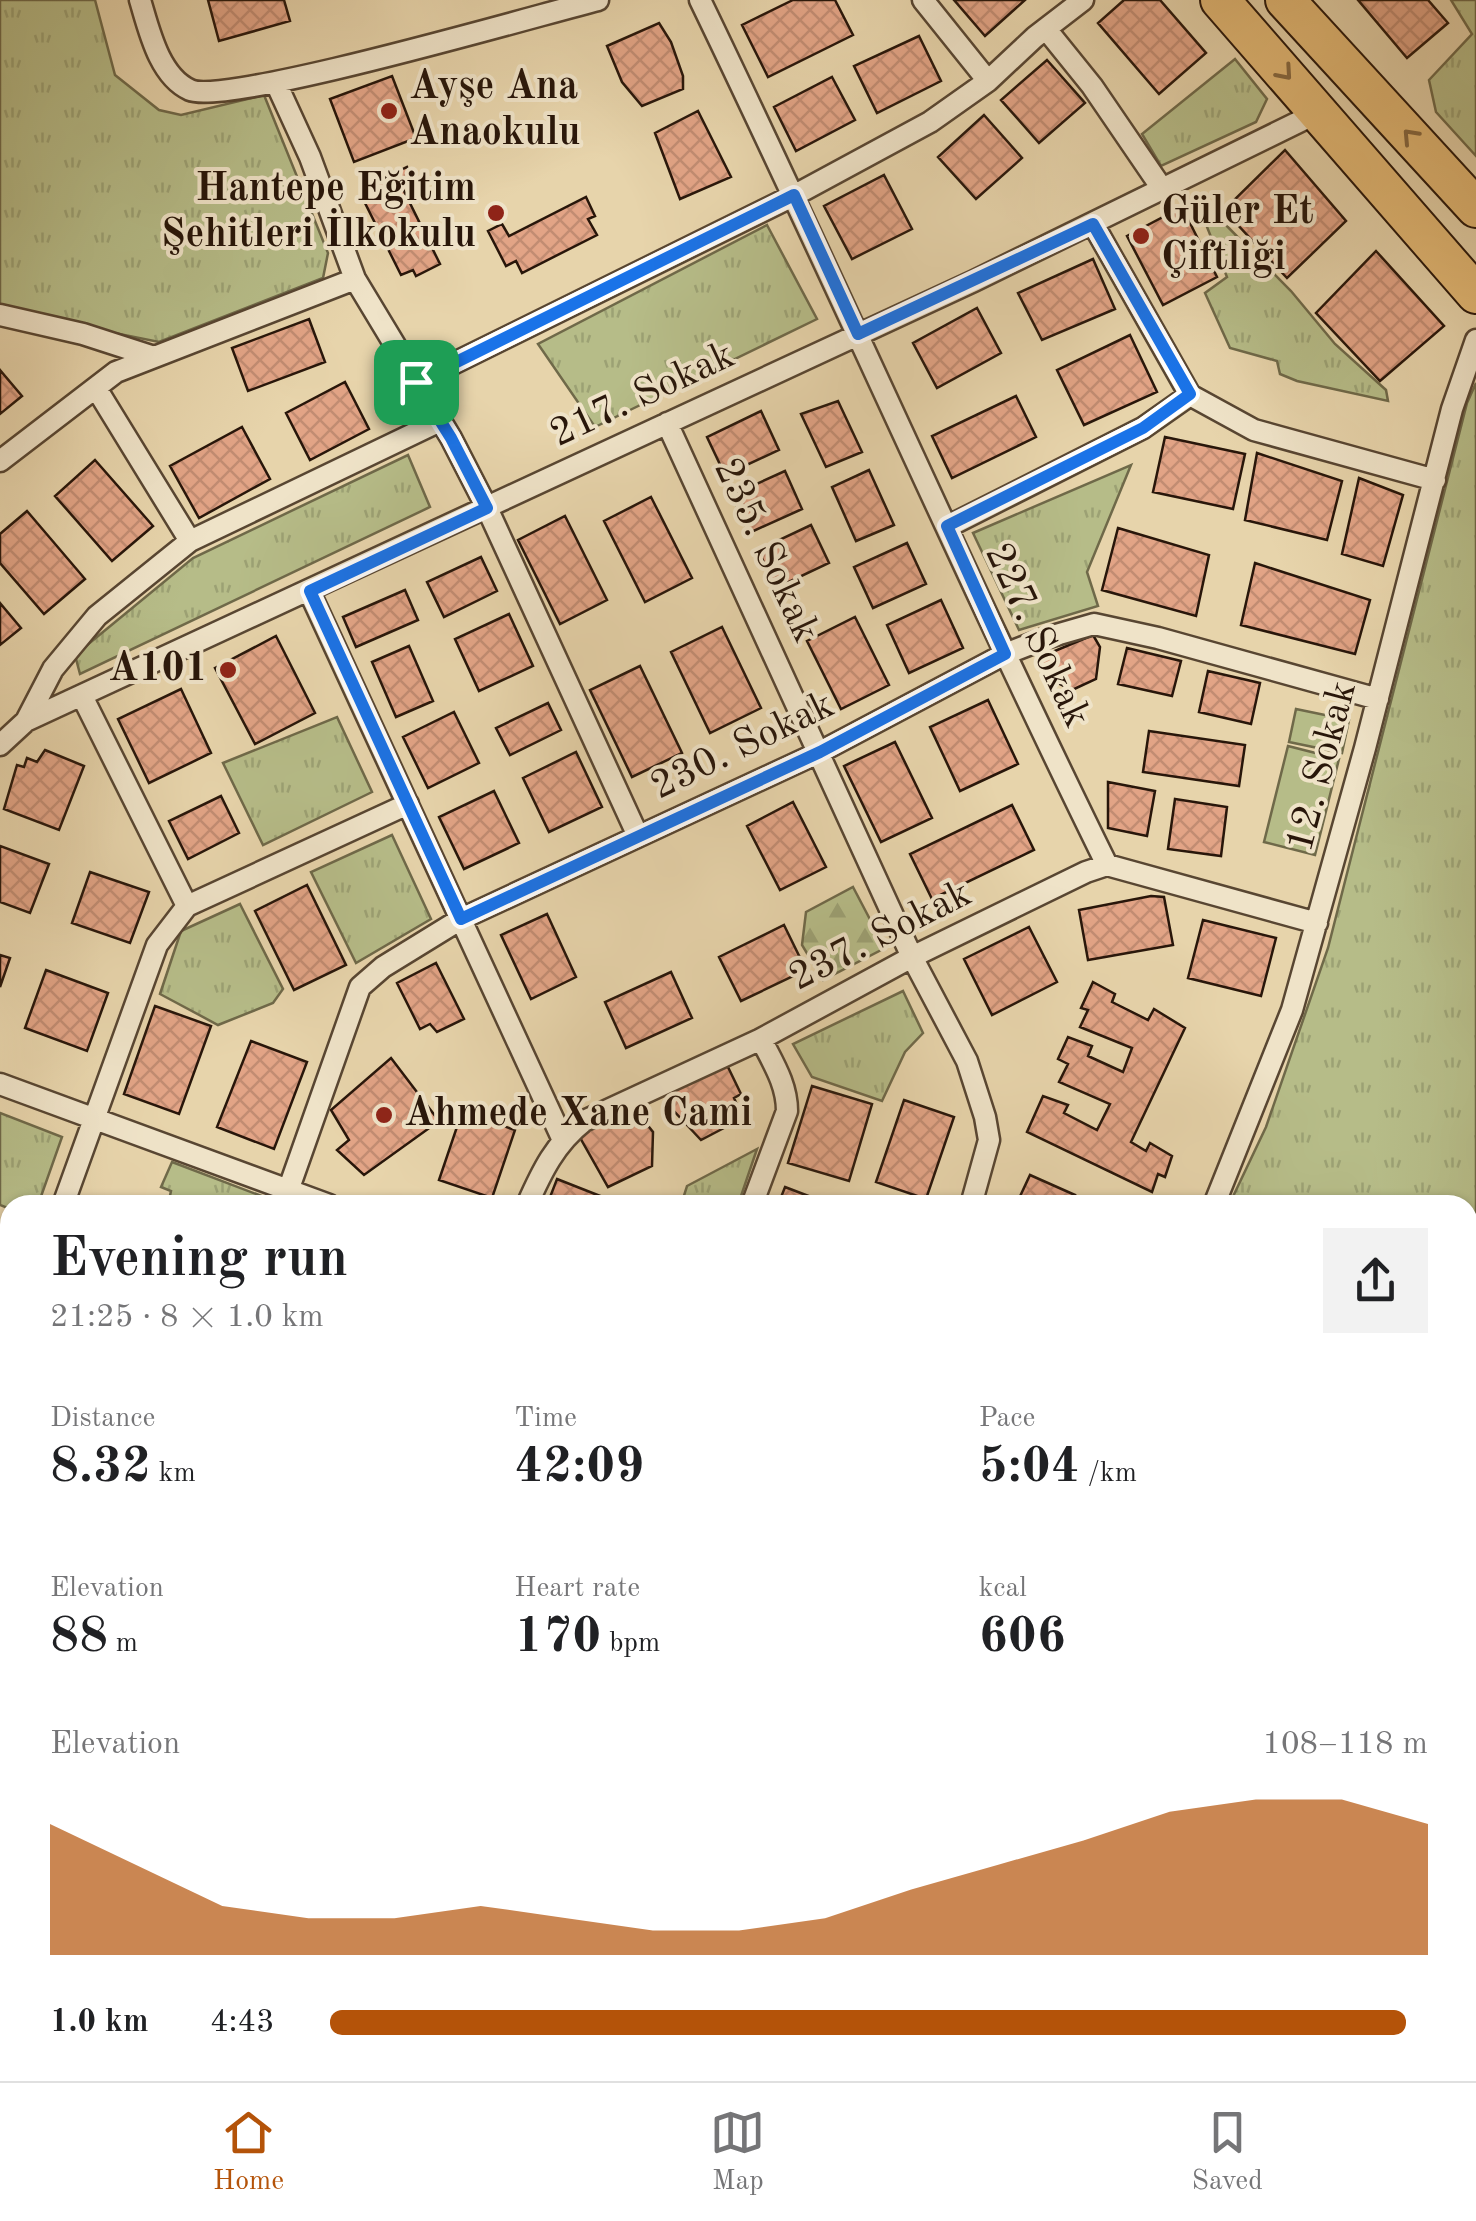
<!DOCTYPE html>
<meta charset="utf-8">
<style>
body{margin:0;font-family:"Old Standard TT",serif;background:#f2f2f2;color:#202124;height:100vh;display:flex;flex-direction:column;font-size:38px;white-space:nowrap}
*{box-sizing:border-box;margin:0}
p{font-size:32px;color:#757577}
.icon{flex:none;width:55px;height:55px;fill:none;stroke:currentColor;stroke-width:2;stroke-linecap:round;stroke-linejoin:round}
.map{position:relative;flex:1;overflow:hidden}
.side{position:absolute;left:0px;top:1195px;width:1478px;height:888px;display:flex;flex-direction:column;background:#fff;border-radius:30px 30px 0 0;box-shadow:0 2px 8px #0004}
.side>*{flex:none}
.pin{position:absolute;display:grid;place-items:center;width:85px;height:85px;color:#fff;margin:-42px;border-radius:20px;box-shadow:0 5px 15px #0006}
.round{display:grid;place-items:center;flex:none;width:105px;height:105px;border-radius:0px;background:#f2f2f2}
.head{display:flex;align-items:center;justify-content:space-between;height:170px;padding:0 50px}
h1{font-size:55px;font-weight:600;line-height:75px}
.metrics{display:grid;grid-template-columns:repeat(3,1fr);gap:15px;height:170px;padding:10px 50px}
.metrics div{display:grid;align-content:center}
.metrics b{font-size:50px;font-weight:600}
.metrics small{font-size:28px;font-weight:400}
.metrics p{font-size:28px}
.chart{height:280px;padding:20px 50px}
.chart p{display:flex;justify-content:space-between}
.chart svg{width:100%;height:180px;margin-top:10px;fill:#b45309;opacity:.7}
ul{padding:0 50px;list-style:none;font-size:32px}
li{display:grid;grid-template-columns:160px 120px 1fr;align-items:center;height:75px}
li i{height:25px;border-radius:12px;background:#b45309}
.tab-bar{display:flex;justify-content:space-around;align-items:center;height:140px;border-top:2px solid #e0e0e0;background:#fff;font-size:28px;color:#757577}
.tab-bar a{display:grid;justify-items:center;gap:5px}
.tab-bar .active{color:#b45309}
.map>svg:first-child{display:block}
.grass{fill:url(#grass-tufts);stroke:#6f6949;stroke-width:2.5}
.forest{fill:url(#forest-firs);stroke:#6f6949;stroke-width:2.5}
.garden{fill:#b6bc88;stroke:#6f6949;stroke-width:2.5}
.building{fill:url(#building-cross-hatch);stroke:#28160a;stroke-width:2.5}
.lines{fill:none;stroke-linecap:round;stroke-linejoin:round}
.lane-casing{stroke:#584632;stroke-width:15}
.street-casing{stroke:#584632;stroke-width:25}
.secondary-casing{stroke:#28160a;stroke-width:35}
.primary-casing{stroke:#28160a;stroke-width:38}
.highway-casing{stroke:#28160a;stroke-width:42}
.lane{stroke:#efe3c8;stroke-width:10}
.street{stroke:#efe3c8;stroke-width:20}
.secondary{stroke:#efe3c8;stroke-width:30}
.primary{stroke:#e4ba76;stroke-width:32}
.highway{stroke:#e4ba76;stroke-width:38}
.oneway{stroke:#866840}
.route-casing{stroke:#fff;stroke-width:20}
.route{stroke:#1a73e8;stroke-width:12}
.poi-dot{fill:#8f2418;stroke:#efe3c8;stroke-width:4}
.labels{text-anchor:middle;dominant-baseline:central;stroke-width:8;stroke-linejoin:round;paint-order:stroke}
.poi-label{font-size:40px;font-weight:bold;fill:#28160a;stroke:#efe3c8;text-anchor:start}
.street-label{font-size:40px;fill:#28160a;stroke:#efe3c8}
</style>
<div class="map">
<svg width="1476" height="2081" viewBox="0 0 1476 2081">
<defs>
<pattern id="grass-tufts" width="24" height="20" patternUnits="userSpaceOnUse" patternTransform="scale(2.5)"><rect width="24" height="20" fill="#b6bc88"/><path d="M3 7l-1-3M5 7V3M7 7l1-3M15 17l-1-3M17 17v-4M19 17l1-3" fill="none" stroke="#9ca174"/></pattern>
<pattern id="forest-firs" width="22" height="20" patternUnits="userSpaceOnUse" patternTransform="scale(2.5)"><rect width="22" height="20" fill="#b6bc88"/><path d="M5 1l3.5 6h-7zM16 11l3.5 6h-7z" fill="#9ca174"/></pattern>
<pattern id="building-cross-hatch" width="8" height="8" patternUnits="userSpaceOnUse" patternTransform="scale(2.5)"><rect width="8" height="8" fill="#e2a486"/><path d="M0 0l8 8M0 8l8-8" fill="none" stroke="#c28c72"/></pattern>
</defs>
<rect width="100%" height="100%" fill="#e7d4ab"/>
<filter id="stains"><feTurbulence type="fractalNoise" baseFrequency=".002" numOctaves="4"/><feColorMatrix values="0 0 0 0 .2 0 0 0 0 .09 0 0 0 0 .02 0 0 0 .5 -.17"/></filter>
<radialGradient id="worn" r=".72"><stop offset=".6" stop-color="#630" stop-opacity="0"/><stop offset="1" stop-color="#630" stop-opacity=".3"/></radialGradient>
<path class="grass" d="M0 0H95L115 75 159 110 181 115 264 95 328 253 323 278 159 342 0 310Z
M1451 0H1476V156L1436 112 1429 80 1472 34Z
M1235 59 1267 99 1256 122 1161 166 1142 134Z
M1216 215 1291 291 1335 344 1386 390 1388 401 1297 381 1280 374 1277 361 1230 348 1205 293 1227 277 1207 227Z
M767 225 817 319 595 427 538 344Z
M1476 383V1397L1468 1468V1205H1229L1266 1127 1328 948 1467 403Z
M408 455 430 507 80 674 75 655 193 558Z
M1131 465 1087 572 1098 606 1019 630 973 533Z
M337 717 372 792 263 845 223 763Z
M392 835 431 919 356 963 311 872Z
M240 904 283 989 273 1003 218 1025 160 994 181 931Z
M903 991 923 1033 905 1052 882 1101 812 1077 793 1044Z
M0 1113 62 1137 38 1205H10V1209L0 1205Z
M757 1149 738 1205H681L687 1186Z
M172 1162 285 1205H168L171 1191 161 1187Z
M730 2073H818L813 2081H743Z
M1119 2073H1242L1248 2081H1120Z"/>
<path class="forest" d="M853 887 885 948 823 980 802 945 806 912Z"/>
<path class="garden" d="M1296 709 1349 720 1342 753 1289 742Z
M1288 746 1339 759 1315 855 1264 842Z"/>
<path class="building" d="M208 0H284L290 21 219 41Z
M793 0H835L853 35 768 77 742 25Z
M954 0H1025L985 36Z
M1124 0H1160L1206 53 1159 94 1098 23Z
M1358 0H1428L1448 23 1407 58Z
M659 23 671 42 683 76V89L642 106 622 82 607 46Z
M919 36 941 81 877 113 854 66Z
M1047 60 1085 103 1039 143 1001 100Z
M392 76 416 138 354 162 330 99Z
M832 77 855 120 796 151 774 107Z
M698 111 731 177 680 199 655 133Z
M984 115 1022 158 976 199 938 157Z
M1285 150 1346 221 1287 278 1224 210Z
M407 167 414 181 402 187 440 264 416 276 413 270 401 275 363 199 379 191 375 183Z
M884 175 912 229 852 259 824 206Z
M586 197 595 216 588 219 597 235 522 273 516 261 506 266 488 231 502 224 509 236Z
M1182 207 1217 277 1163 305 1127 236Z
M1376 251 1444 326 1380 381 1316 313Z
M1093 259 1115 309 1042 340 1018 293Z
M977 308 1001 353 937 388 913 343Z
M309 319 325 362 248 391 232 348Z
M1130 335 1157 392 1084 425 1057 370Z
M0 370 22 396 0 414Z
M345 382 369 429 310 460 286 413Z
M1016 396 1036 437 952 478 932 436Z
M838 401 862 452 826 467 801 414Z
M761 411 779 450 725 475 707 437Z
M242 427 270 479 199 518 170 466Z
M1165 437 1245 454 1233 509 1153 492Z
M1257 453 1342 481 1327 540 1245 520Z
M95 460 153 526 112 561 55 496Z
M869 470 894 525 856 541 832 487Z
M785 471 802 509 749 533 732 495Z
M1359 478 1403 495 1383 566 1342 554Z
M651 497 692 578 645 602 604 521Z
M27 511 85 579 44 614 0 563V534Z
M565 516 607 600 560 624 518 540Z
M811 525 829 563 776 588 758 550Z
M1118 528 1209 555 1196 616 1102 590Z
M907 543 926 584 873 608 854 567Z
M481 557 497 591 444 617 427 582Z
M1255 563 1370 600 1355 654 1241 625Z
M405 590 418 620 356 647 343 617Z
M941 600 963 648 909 673 887 625Z
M0 603 21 628 0 645Z
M509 614 533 666 479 691 455 639Z
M855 617 889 685 841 709 807 641Z
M722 627 761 708 710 733 671 652Z
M1093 635 1100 647 1096 679 1072 690 1048 678 1038 658Z
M276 636 315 713 255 744 215 668Z
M409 646 433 701 396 717 372 662Z
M1127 648 1181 661 1172 696 1118 684Z
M640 666 682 753 632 777 590 690Z
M1208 671 1260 683 1251 724 1199 712Z
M181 689 211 753 149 783 118 719Z
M988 700 1018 764 960 791 930 727Z
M548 703 561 730 510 755 496 728Z
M454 712 479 763 428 788 403 737Z
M1149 731 1245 745 1239 786 1143 772Z
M895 742 932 818 881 842 844 766Z
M45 750 84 766 59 830 4 809 17 765 24 767 27 758 37 762Z
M576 752 602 807 549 832 523 778Z
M1108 782 1155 791 1147 836 1108 828Z
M494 791 519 843 464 869 439 817Z
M221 796 239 833 188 859 169 821Z
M1175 799 1227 807 1221 856 1168 849Z
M793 802 826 867 780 890 747 826Z
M1012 805 1034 850 932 899 910 854Z
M0 846 49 864 30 913 0 902Z
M90 872 149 892 130 943 72 923Z
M307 885 346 965 294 990 255 911Z
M1151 896 1164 897 1173 945 1088 960 1079 910Z
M547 914 576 977 531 999 501 935Z
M1203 920 1276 938 1261 996 1188 978Z
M784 925 806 970 741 1001 719 957Z
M1029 927 1057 982 992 1015 964 959Z
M0 955 10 958 0 987Z
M436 963 464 1019 437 1032 430 1024 420 1029 397 983Z
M46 970 108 993 87 1051 25 1028Z
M671 972 692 1018 626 1048 605 1002Z
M1093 982 1115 994 1112 1002 1148 1020 1154 1009 1185 1028 1131 1142 1146 1151 1150 1143 1172 1156 1165 1177 1158 1174 1152 1192 1027 1132 1043 1096 1068 1105 1064 1113 1097 1130 1110 1104 1059 1082 1068 1064 1058 1059 1068 1037 1092 1046 1088 1056 1123 1072 1132 1048 1080 1027 1088 1010 1081 1008Z
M155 1006 211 1026 179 1114 124 1094Z
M251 1041 307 1062 274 1149 217 1127Z
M391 1058 439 1121 364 1175 337 1150 349 1140 331 1110Z
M727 1065 741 1094 734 1098 743 1118 701 1140 673 1110 664 1094Z
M812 1086 872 1104 849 1181 788 1163Z
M904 1100 954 1117 926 1199 876 1182Z
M633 1107 653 1132 652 1166 608 1187 578 1134Z
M462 1112 515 1130 492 1198 439 1180Z
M1030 1175 1075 1195 1071 1205H1016Z
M557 1179 623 1205H547Z
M785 1187 832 1205H778Z
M0 1965 10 1966V2004L0 2003Z
M0 2021 10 2022V2059L0 2058Z
M1476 2022V2074L1468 2071V2044Z
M290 2072H334L333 2081H289Z
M423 2072 456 2076 455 2081H421Z
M844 2072H887L882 2081H853L843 2075Z
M998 2072H1071L1066 2081H1013Z"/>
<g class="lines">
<defs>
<path id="lane" d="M1352 2072 1360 2081"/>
<path id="street" d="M140 0C149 30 159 76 190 90 227 106 538 15 598 0
M700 0C839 287 966 579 1107 865
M923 0 988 81
M1046 29 1092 86 1163 190
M276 83 310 157 355 279 451 438 487 508 638 836
M1093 224 1190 395 1254 430 1435 480
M0 315 83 334 154 357
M416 382 795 195 930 122 988 81 1035 37 1083 0
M96 388 190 541
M667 423 912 957 967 1061 985 1117 989 1140 971 1205
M0 461 116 372 355 279
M947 527 1143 428 1190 395
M309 591 562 1138
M82 696 187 906
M26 721 53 669 97 616 190 541 440 421
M0 745 26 721 974 281 1319 112
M0 1084 329 1205
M289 1188 360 987 383 967 461 919 820 752 1005 654 1049 637 1094 624 1158 638 1378 699
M63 1205 157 945 187 906 408 804
M527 1205C542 1171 555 1144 584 1121L761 1039 912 957 1086 872 1107 865 1317 923
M752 1205 787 1111C787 1084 773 1063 761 1039
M1214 1205 1292 1010 1365 748 1452 409 1476 340
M0 1816 10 1817
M0 1944 10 1945
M699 2072 714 2081
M946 2072 959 2081
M264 2081 265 2072
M399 2081 400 2072
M529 2081 530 2072
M681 2081 683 2072
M825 2081 830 2072"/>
<path id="secondary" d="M1468 1500 1476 1441
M1468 1734 1476 1664
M1468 1816 1476 1854
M1468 1930 1476 1902
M1398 2081V2072
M1431 2081 1432 2072"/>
<path id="primary" d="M0 1353 10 1356
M0 1402 10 1405
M1468 1873 1476 1881
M1468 1953 1476 1955"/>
<path id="highway" d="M1220 0 1476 294
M1285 0 1476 208"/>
</defs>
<use href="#lane" class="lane-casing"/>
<use href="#street" class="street-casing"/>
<use href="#secondary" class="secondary-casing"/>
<use href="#primary" class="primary-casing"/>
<use href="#highway" class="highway-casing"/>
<use href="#lane" class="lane"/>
<use href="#street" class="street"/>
<use href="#secondary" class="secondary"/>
<use href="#primary" class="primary"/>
<use href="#highway" class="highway"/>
</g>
<defs><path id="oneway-chevron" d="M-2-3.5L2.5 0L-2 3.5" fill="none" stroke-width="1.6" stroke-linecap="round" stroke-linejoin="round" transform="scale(2.5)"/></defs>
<g class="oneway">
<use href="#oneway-chevron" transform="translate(1285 73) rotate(49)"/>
<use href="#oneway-chevron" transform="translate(1410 136) rotate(-133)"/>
</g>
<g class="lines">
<defs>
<path id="route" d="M794 195 858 334 1093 224 1190 394 1143 428 947 526 1005 654 820 752 461 919 310 591 487 508 451 438 416 382Z"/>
</defs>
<use href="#route" class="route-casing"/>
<use href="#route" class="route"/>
</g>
<g class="poi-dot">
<circle cx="389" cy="111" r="10"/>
<circle cx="496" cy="213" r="10"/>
<circle cx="1141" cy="236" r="10"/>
<circle cx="228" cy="670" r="10"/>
<circle cx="384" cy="1115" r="10"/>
</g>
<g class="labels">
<g class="poi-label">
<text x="409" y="88">Ayşe Ana<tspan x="409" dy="46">Anaokulu</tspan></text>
<text x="476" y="190" text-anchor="end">Hantepe Eğitim<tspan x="476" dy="46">Şehitleri İlkokulu</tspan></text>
<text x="1161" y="213">Güler Et<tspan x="1161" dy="46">Çiftliği</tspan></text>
<text x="208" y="670" text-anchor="end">A101</text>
<text x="404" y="1115">Ahmede Xane Cami</text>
</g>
<g class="street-label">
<text transform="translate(643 396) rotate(-25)">217. Sokak</text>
<text transform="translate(765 551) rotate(65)">235. Sokak</text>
<text transform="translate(1036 636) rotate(65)">227. Sokak</text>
<text transform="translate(743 747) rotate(-26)">230. Sokak</text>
<text transform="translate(1323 767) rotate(-75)">12. Sokak</text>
<text transform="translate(881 937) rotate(-27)">237. Sokak</text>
</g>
</g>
<rect width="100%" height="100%" filter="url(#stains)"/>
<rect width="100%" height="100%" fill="url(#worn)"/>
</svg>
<div class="pin" style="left:416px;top:382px;background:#1e9e55"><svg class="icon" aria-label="arrive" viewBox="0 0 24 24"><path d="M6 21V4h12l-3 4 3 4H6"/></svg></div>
<section class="side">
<div class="head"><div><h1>Evening run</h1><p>21:25 · 8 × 1.0 km</p></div><a class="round"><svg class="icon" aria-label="share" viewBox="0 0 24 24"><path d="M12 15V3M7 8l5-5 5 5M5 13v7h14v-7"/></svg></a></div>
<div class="metrics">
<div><p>Distance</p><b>8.32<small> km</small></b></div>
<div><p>Time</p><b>42:09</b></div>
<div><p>Pace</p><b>5:04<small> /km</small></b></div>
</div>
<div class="metrics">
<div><p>Elevation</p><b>88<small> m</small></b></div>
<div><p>Heart rate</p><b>170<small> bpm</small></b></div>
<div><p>kcal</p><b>606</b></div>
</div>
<div class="chart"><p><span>Elevation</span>108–118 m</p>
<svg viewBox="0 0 160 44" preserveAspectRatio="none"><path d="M0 44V12L10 22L20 32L30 35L40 35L50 32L60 35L70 38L80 38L90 35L100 28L110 22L120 16L130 9L140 6L150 6L160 12V44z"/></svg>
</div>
<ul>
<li><b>1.0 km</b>4:43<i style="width:98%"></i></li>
</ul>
</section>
</div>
<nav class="tab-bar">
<a class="active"><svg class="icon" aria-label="home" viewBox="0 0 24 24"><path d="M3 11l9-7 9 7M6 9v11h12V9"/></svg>Home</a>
<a><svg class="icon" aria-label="map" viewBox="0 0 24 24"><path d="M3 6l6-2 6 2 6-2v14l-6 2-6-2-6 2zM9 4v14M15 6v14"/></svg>Map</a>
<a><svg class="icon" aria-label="saved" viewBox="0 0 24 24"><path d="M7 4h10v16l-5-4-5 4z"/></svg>Saved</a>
</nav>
